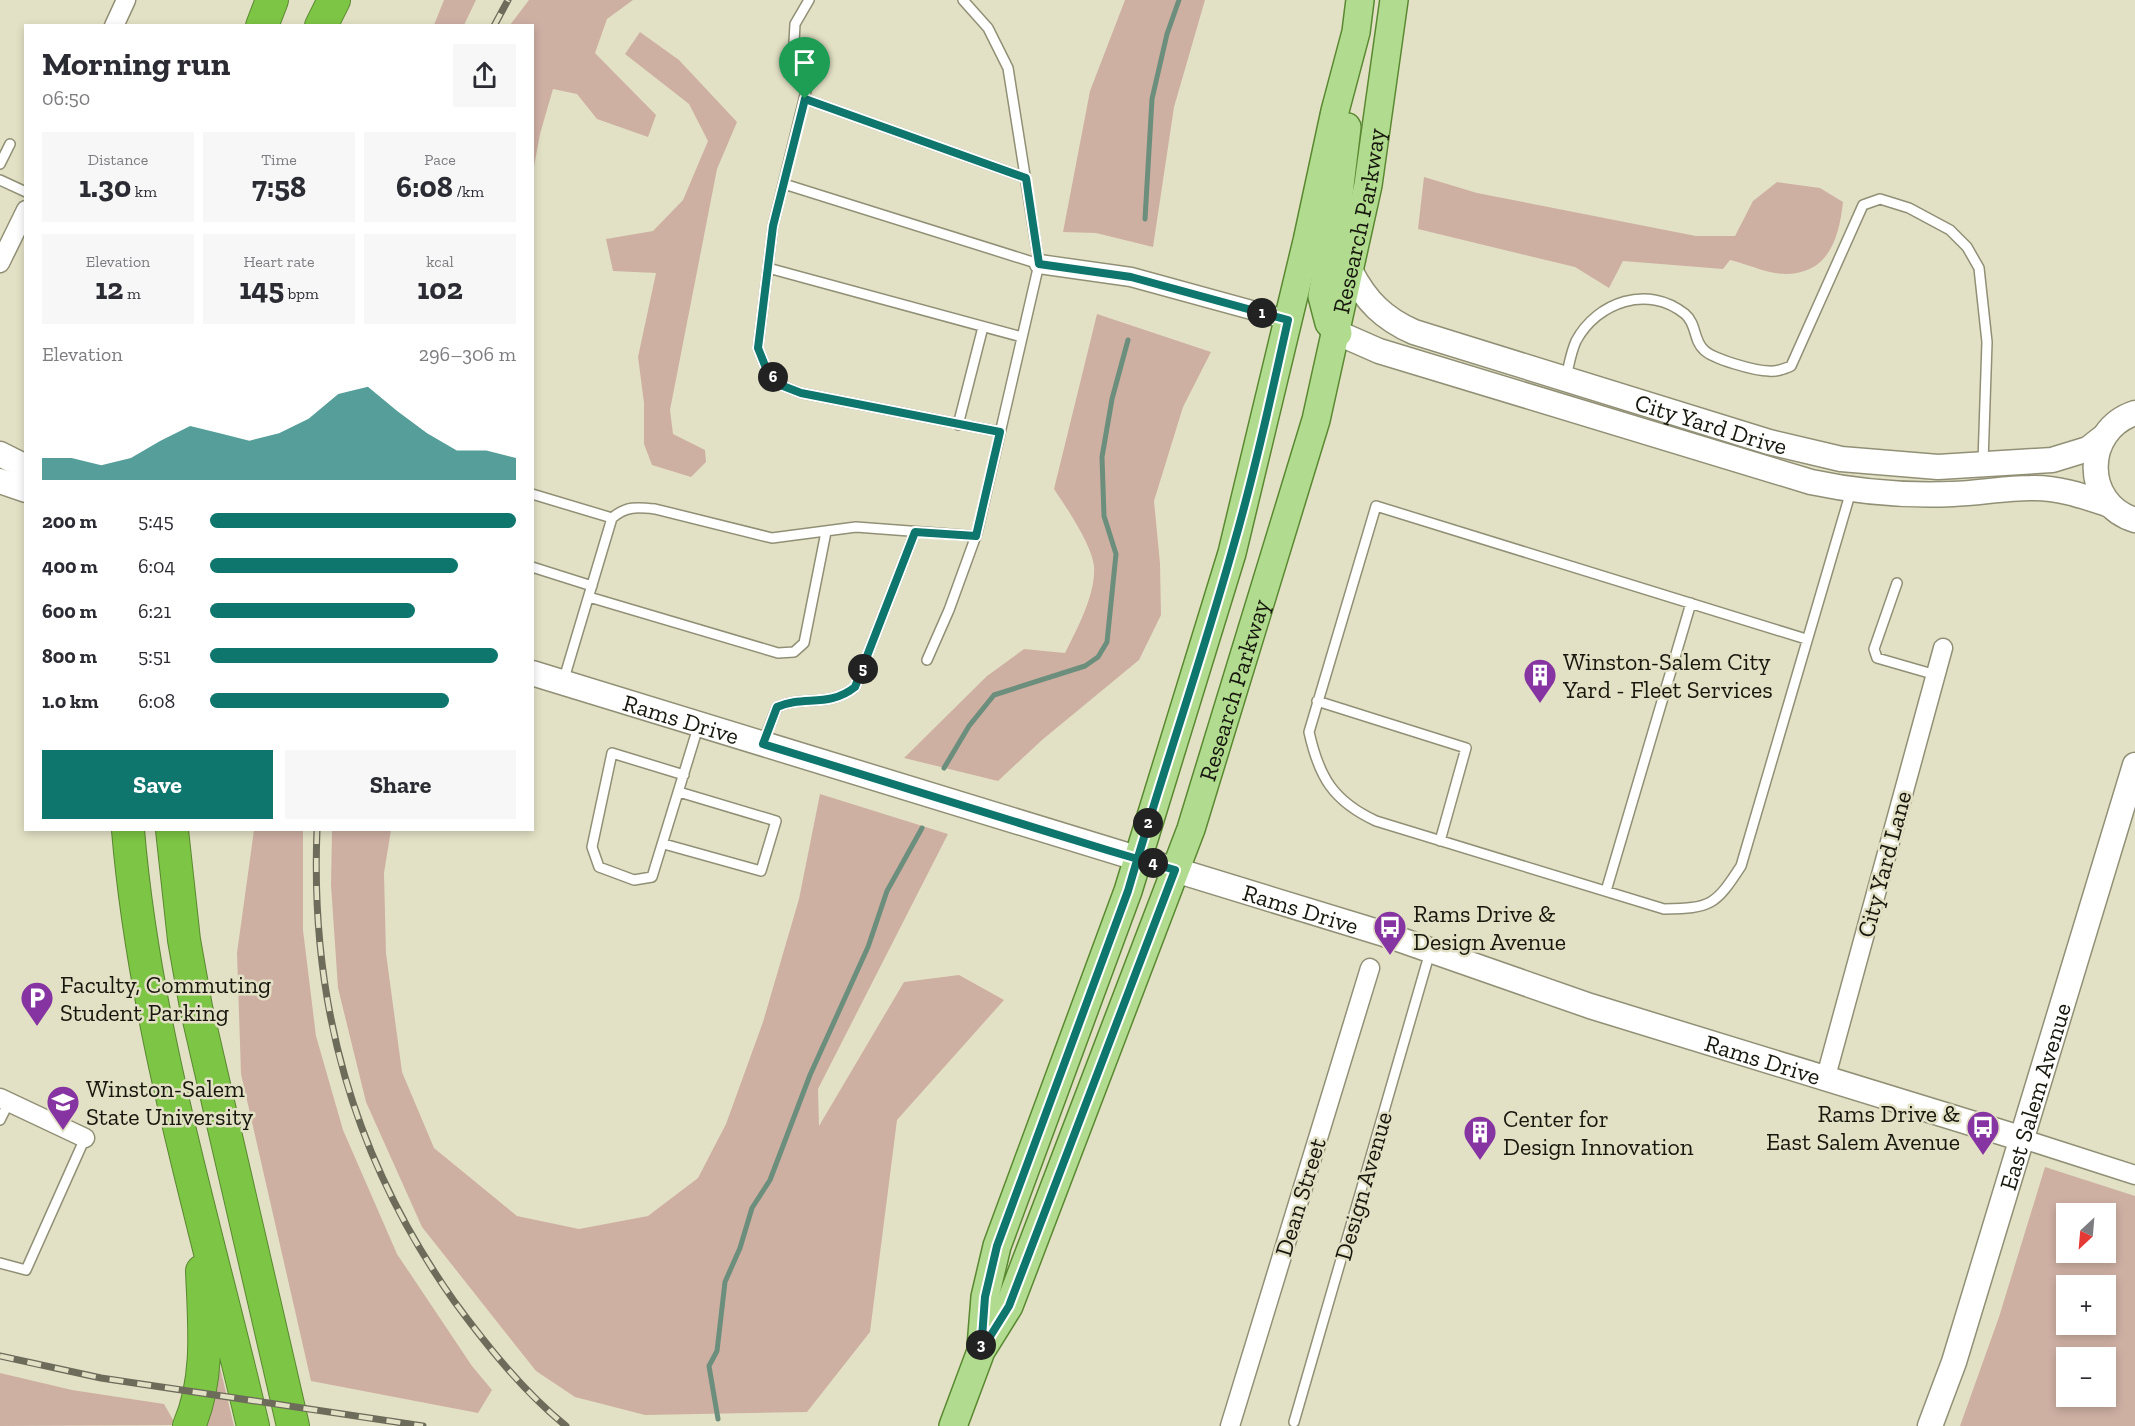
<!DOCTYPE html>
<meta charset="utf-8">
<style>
body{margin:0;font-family:"Zilla Slab",serif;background:#f7f7f7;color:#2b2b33;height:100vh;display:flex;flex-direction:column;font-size:22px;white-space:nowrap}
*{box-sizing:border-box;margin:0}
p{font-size:20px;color:#7c7c81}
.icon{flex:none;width:33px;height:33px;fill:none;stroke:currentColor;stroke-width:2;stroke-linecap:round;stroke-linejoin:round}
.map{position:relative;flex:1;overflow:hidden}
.drawer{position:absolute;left:24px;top:24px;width:510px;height:807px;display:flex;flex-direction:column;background:#fff;border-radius:0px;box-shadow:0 3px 9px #0003}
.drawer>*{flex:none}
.needle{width:39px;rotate:206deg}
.controls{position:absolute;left:2056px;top:1203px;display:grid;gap:12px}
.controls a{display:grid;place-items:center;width:60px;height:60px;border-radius:0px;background:#fff;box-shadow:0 3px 9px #0003;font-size:30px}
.pin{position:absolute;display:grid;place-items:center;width:51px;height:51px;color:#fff;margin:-62px -26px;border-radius:50% 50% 50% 0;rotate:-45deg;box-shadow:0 0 6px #0007}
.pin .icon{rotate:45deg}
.km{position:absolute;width:30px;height:30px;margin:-15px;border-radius:50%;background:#222;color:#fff;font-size:16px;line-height:30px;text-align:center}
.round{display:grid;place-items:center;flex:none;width:63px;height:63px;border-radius:0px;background:#f7f7f7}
.headline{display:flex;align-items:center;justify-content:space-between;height:102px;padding:0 18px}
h1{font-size:33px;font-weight:800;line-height:45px}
.metrics{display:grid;grid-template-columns:repeat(3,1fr);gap:9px;height:102px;padding:6px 18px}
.metrics div{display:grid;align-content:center;border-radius:0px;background:#f7f7f7;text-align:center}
.metrics b{font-size:30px;font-weight:800}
.metrics small{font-size:16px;font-weight:400}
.metrics p{font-size:16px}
.chart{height:168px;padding:12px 18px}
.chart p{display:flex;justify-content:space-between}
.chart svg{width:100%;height:108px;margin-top:6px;fill:#0f766e;opacity:.7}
.cta{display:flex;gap:12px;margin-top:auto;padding:12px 18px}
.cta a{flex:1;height:69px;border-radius:0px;background:#0f766e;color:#fff;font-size:24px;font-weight:800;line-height:69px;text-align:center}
.cta a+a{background:#f7f7f7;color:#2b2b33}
ul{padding:0 18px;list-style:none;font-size:20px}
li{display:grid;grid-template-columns:96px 72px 1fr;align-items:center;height:45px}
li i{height:15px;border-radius:8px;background:#0f766e}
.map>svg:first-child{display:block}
.green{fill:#ceb0a3;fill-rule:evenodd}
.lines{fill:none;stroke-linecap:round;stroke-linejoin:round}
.stream{stroke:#6c8e7d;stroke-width:5}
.lane-casing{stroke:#919076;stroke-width:12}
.street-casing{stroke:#919076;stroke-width:21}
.secondary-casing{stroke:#919076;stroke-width:27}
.primary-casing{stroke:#598831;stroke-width:30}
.highway-casing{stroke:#598831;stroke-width:34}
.lane{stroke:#fff;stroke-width:9}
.street{stroke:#fff;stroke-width:18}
.secondary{stroke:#fff;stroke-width:24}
.primary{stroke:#b1dc8f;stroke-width:27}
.highway{stroke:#7dc544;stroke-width:32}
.rail-casing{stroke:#6d6c5a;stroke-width:7}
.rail{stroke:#e3e1c5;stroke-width:4.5;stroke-dasharray:14;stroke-linecap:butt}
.route-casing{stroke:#fff;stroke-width:12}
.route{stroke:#0f766e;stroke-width:8}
.labels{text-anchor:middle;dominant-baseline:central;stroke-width:5;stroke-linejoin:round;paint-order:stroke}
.street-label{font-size:24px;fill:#17170d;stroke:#e3e1c5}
.poi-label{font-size:24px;fill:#17170d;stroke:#e3e1c5;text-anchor:start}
</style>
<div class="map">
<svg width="2135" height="1426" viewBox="0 0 2135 1426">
<rect width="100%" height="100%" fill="#e3e1c5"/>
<path class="green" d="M444 0H476L464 25H434Z
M529 0H633L607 19 595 53 656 115 648 137 597 119 577 94 553 89 540 134 533 172 532 26 510 25Z
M1125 0H1205L1174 107 1153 247 1096 233 1063 232 1090 91Z
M640 32 679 60 737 122 717 169 670 410 673 434 705 450 706 462 691 477 652 465 644 444V403L638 357 656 273 613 271 606 239 653 231 683 200 708 141 689 104 625 54Z
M1424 177 1477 193 1696 236H1735L1753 201 1777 182 1820 188 1843 202C1839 238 1829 274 1785 274 1768 274 1747 264 1730 260L1723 269 1623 261 1609 288 1575 267 1418 229Z
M1097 314 1211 352 1183 407 1154 501 1160 563 1161 615 1139 660 1042 740 998 781 904 758 987 676 1024 649 1065 653C1077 629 1096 594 1094 566 1092 545 1066 507 1054 489Z
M820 794 948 834 818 1089 819 1126 904 982 959 975 1004 1000 897 1120 870 1332 807 1412 645 1415 575 1397 536 1371 422 1227 366 1102 338 988 331 885 332 830H391L384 873 386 953 402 1072 434 1148 517 1216 579 1229 648 1216 698 1178 726 1124 763 1022 799 899Z
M254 830H303V930L316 1036 343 1130 397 1254 472 1366 492 1390 478 1413 311 1381 241 1074 237 953Z
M2045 1167 2135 1196V1426H1960L1999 1317ZM2067 1214H2106V1252H2067ZM2067 1286H2106V1324H2067ZM2067 1358H2106V1396H2067Z
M217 1355 234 1426H199Z
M0 1373 72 1390 164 1404 176 1425 0 1426Z"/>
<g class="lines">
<path class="stream" d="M1145 219 1152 99 1167 34 1179 0
M944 768 969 726 994 695 1085 666 1098 657 1107 642 1116 554 1104 516 1102 457 1112 399 1128 340
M718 1419 709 1366 717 1351 725 1282 740 1248 752 1208 770 1180 810 1075 868 947 887 891 922 828"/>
<defs>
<path id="lane" d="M809 0 795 24 794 42 807 87 773 226 758 348 768 373 783 386 801 393 1000 432
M805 99 1026 178
M0 164 10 144
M0 180 26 192
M784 184 1039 264
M768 268 1022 337
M1566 377C1569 365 1571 352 1576 341 1597 302 1648 284 1685 314 1697 324 1693 340 1704 350 1713 359 1755 371 1769 371 1777 372 1784 369 1791 366L1863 205 1880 199 1909 208 1950 230 1967 247 1979 268 1987 342 1983 462
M958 425 983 327
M532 494 612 518
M532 567 592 586
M1897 583 1874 649 1877 658 1936 675
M589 597 778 653 794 652 804 643 826 532
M1806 639 1376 506 1309 732C1319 777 1333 801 1376 821L1664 909C1711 908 1715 906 1741 866L1851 491
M927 660 949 610 977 533 1039 264 1008 68 988 28 963 0
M563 682 612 518C626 506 637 507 655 509L772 538 856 527 976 536
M1317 701 1466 748 1440 841
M763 743 777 707C803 695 829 708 855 687L915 532
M684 775 612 753 592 847 599 867 634 880 652 877 699 724
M664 844 761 871 776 821 679 792
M1606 891 1691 603
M0 1120 9 1102
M0 1263 26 1270 85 1138
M1294 1422 1430 952"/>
<path id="street" d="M114 26 126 0
M0 263 26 210
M1039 264 1131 277 1288 320
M1825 1080 1943 648
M0 1098 85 1138
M2023 1139 2135 1175
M1230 1426 1370 968"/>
<g id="secondary">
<path id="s1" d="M1351 272C1366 301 1384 319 1414 332L1769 442 1841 459 1938 467 2052 460 2088 449 2102 438"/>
<path d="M1338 333 1379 351 1811 482C1858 492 1905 496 1953 494 1979 493 2005 488 2031 488 2057 487 2083 496 2107 504"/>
<path d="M2135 413C2083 430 2082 504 2135 520"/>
<path d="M0 454 26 467"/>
<path d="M0 481 26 490"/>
<path id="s2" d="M532 673 1381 933 1590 1006 2023 1139"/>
<path id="s3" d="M1930 1426 1954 1362 2135 765"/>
</g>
<g id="primary">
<path d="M1338 333 1329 323 1322 296 1336 219 1347 127"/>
<path d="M981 1347 985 1297 997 1246 1128 891 1232 553 1307 241 1335 111 1356 32 1360 0"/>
<path id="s4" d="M953 1426 981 1351 1009 1306 1191 829 1316 420 1368 185 1394 0"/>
</g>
<path id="highway" d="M262 26 272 0
M321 26 334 0
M128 830C145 1033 207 1228 253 1426
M172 830 184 940 196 1007 293 1426
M189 1426C210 1378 204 1322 202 1271"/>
</defs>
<use href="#lane" class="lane-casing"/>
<use href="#street" class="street-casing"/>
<use href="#secondary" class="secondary-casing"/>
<use href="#primary" class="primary-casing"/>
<use href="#highway" class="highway-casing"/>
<use href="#lane" class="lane"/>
<use href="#street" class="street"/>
<use href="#secondary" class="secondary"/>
<use href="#primary" class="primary"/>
<use href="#highway" class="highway"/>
<defs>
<path id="rail" d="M494 26 508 0
M317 830C310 1003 353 1158 454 1301 487 1346 523 1391 566 1426
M0 1356 101 1378 423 1426"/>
</defs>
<use href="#rail" class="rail-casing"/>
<use href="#rail" class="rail"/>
</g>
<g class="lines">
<defs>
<path id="route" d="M805 99 1026 178 1039 264 1131 277 1288 320C1271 397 1254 475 1232 551 1200 665 1161 777 1128 891L997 1246 985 1297 981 1351 1009 1306 1175 870 1107 850 763 744 777 707C803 695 829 708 855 687L915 532 976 536 1000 432 801 393 783 386 768 373 758 348 773 226 805 99"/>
</defs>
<use href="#route" class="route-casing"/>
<use href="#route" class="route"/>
</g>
<defs>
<symbol id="building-pin" viewBox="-11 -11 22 30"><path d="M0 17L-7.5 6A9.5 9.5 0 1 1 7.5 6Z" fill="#8734a3" stroke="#e3e1c5"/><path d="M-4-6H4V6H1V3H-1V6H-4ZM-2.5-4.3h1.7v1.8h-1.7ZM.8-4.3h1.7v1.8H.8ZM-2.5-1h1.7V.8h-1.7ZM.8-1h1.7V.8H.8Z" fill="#fff"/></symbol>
<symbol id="bus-pin" viewBox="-11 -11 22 30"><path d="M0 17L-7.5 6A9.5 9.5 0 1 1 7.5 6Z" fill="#8734a3" stroke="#e3e1c5"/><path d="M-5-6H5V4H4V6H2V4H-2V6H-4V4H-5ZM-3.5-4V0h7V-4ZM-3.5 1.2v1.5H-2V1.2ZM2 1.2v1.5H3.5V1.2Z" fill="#fff"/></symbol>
<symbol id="parking-pin" viewBox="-11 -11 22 30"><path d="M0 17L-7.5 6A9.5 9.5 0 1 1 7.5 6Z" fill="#8734a3" stroke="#e3e1c5"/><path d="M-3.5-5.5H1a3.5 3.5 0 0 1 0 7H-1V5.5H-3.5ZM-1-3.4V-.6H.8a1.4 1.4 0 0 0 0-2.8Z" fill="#fff"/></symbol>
<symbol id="university-pin" viewBox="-11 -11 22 30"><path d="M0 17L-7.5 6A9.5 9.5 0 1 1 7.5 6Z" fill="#8734a3" stroke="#e3e1c5"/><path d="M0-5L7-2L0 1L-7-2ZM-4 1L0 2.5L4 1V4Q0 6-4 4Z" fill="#fff"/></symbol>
</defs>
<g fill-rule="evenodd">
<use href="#building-pin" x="1521" y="656" width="38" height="52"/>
<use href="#bus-pin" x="1371" y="908" width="38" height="52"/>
<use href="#parking-pin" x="18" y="979" width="38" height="52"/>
<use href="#university-pin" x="44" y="1083" width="38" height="52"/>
<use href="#bus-pin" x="1964" y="1108" width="38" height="52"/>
<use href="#building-pin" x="1461" y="1113" width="38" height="52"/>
</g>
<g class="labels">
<g class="street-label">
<text stroke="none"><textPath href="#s4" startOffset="1275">Research Parkway</textPath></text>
<text stroke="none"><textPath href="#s1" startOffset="400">City Yard Drive</textPath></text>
<text stroke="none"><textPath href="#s4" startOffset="789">Research Parkway</textPath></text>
<text stroke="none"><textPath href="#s2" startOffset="156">Rams Drive</textPath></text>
<text transform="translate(1884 864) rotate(-75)">City Yard Lane</text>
<text stroke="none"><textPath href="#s2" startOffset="804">Rams Drive</textPath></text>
<text stroke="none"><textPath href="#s2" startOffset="1290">Rams Drive</textPath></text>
<text stroke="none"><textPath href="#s3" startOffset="346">East Salem Avenue</textPath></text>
<text transform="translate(1363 1186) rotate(-74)">Design Avenue</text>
<text transform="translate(1300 1197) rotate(-73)">Dean Street</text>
</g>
<g class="poi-label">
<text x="1563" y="661">Winston-Salem City<tspan x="1563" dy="28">Yard - Fleet Services</tspan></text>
<text x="1413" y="913">Rams Drive &amp;<tspan x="1413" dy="28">Design Avenue</tspan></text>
<text x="60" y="984">Faculty, Commuting<tspan x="60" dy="28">Student Parking</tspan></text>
<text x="86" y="1088">Winston-Salem<tspan x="86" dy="28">State University</tspan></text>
<text x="1960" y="1113" text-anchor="end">Rams Drive &amp;<tspan x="1960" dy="28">East Salem Avenue</tspan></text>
<text x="1503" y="1118">Center for<tspan x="1503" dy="28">Design Innovation</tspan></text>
</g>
</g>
</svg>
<div class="controls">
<a><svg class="needle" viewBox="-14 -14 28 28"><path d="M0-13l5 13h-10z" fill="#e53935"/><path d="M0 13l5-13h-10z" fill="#7c7c81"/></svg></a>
<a>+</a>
<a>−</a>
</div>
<div class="pin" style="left:805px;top:99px;background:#1e9e55"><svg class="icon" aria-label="arrive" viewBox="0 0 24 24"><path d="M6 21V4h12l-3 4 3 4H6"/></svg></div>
<b class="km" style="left:1262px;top:313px">1</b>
<b class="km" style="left:1148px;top:823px">2</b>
<b class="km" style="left:981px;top:1345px">3</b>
<b class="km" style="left:1153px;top:863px">4</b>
<b class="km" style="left:863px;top:669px">5</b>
<b class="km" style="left:773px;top:377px">6</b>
<section class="drawer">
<div class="headline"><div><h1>Morning run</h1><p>06:50</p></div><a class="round"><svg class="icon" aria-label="share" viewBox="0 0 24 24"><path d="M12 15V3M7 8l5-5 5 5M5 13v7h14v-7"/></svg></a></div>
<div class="metrics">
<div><p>Distance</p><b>1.30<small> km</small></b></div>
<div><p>Time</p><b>7:58</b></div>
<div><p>Pace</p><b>6:08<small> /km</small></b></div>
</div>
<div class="metrics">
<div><p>Elevation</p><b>12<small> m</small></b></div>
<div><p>Heart rate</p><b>145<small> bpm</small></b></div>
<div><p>kcal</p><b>102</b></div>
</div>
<div class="chart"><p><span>Elevation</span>296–306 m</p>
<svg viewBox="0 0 160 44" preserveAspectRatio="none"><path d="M0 44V35L10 35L20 38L30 35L40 28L50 22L60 25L70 28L80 25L90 19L100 9L110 6L120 16L130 25L140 32L150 32L160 35V44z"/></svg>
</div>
<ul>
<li><b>200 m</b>5:45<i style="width:100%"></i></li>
<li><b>400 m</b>6:04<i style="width:81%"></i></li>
<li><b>600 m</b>6:21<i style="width:67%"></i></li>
<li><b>800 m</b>5:51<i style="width:94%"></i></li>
<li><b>1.0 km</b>6:08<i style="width:78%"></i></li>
</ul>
<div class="cta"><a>Save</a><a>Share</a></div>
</section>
</div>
